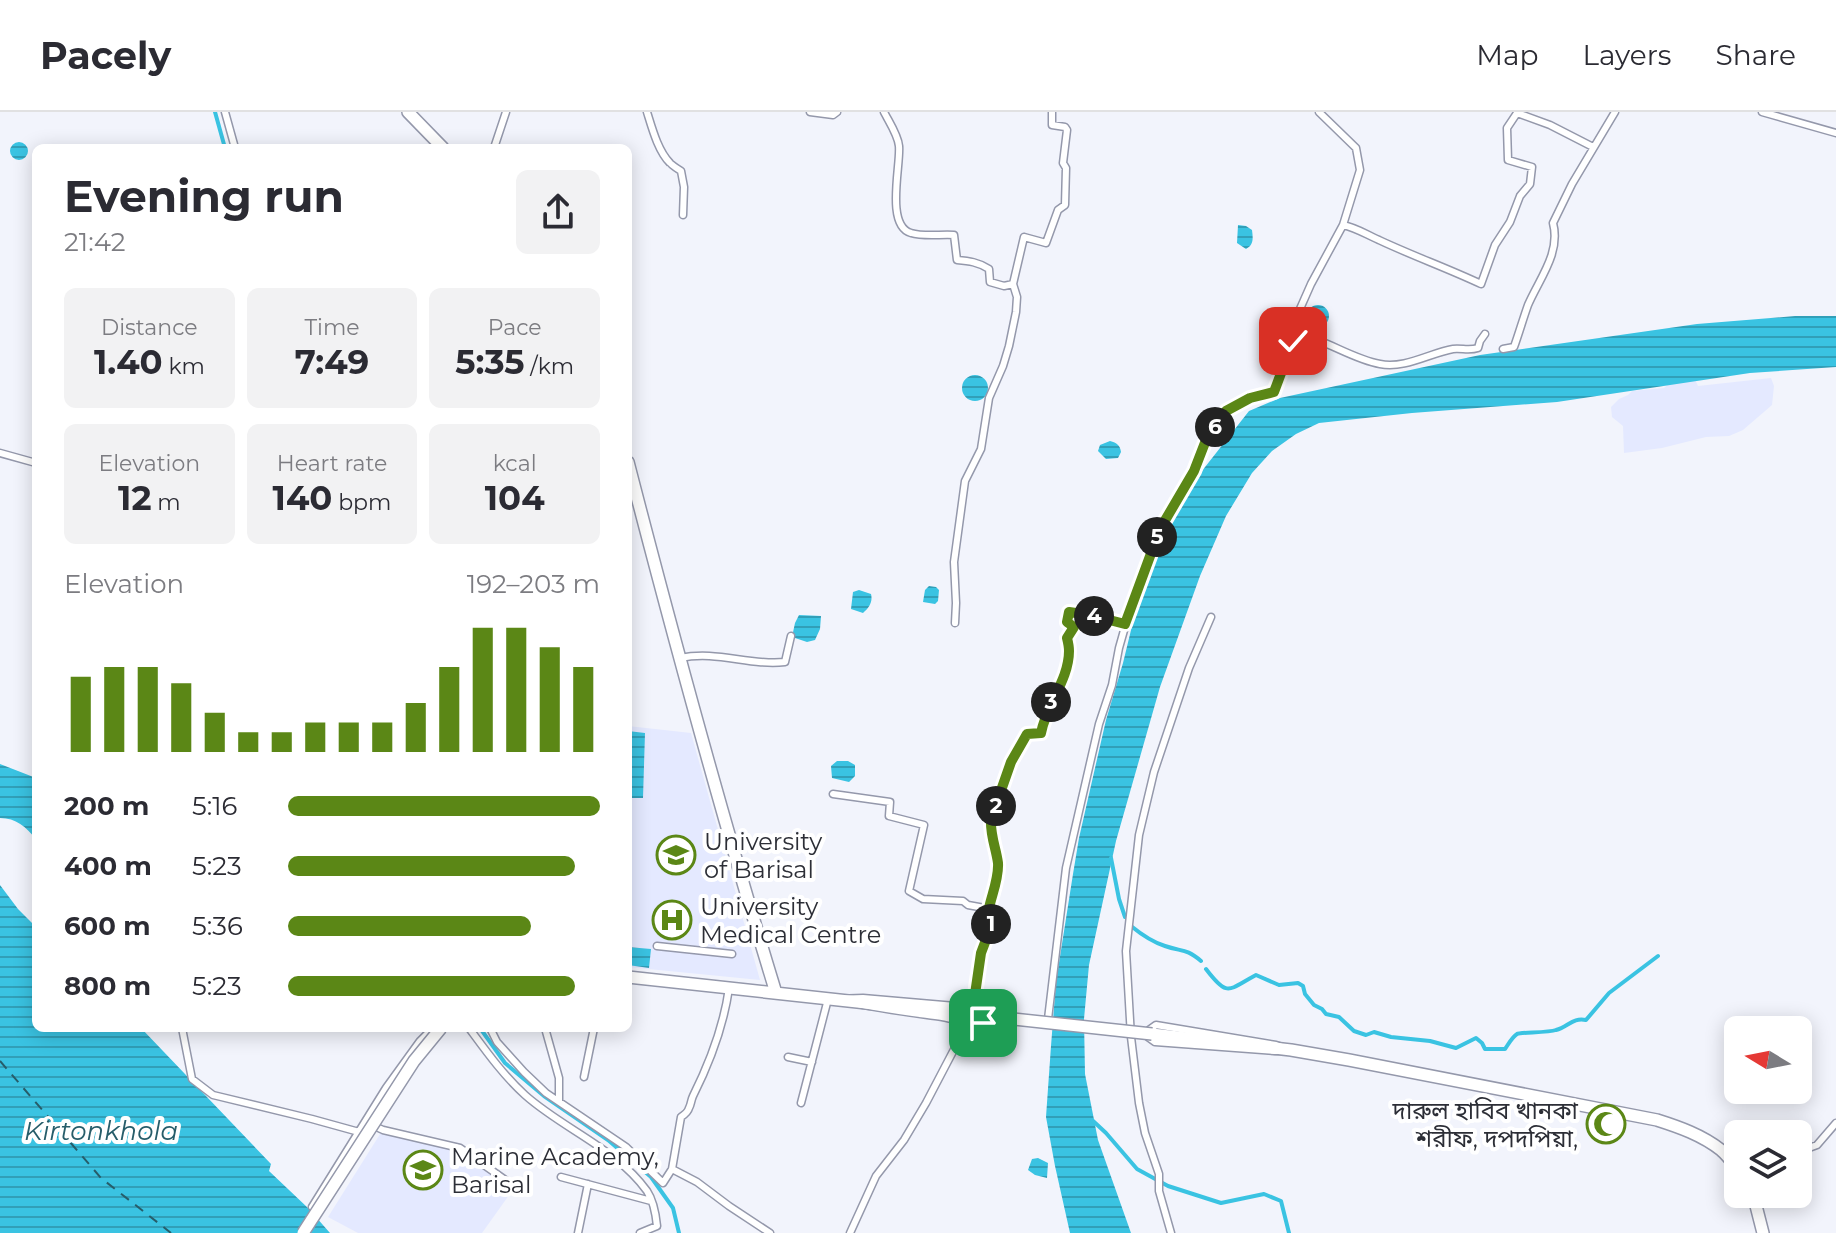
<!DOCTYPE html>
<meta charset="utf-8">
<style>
body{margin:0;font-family:Montserrat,"Noto Sans Bengali",sans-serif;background:#f2f2f3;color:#2b2b33;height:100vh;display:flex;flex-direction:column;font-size:30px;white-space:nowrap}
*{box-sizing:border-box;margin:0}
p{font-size:26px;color:#7c7c81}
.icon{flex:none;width:44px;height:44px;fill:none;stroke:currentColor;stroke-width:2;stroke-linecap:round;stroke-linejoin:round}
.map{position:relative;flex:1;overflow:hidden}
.drawer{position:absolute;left:32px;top:32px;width:600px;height:888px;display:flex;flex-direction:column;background:#fff;border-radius:12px;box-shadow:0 4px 20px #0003}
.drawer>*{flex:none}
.needle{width:52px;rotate:280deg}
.fabs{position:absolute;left:1724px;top:904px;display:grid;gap:16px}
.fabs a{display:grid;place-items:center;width:88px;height:88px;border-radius:12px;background:#fff;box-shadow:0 4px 20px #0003;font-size:40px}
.pin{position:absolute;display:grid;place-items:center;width:68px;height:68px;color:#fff;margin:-34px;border-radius:16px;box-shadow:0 4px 12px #0006}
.km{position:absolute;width:40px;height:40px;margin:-20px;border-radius:50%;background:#222;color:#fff;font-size:22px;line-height:40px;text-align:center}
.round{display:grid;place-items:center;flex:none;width:84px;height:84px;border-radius:12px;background:#f2f2f3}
.head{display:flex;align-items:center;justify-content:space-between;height:136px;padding:0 32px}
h1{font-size:44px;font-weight:700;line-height:60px}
.figures{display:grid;grid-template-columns:repeat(3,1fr);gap:12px;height:136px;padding:8px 32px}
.figures div{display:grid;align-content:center;border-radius:12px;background:#f2f2f3;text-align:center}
.figures b{font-size:34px;font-weight:700}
.figures small{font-size:22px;font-weight:400}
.figures p{font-size:22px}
.chart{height:224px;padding:16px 32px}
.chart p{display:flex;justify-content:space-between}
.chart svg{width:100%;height:144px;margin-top:8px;stroke:#5b8716;stroke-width:6}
ul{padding:0 32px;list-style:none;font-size:26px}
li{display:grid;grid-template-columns:128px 96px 1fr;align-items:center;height:60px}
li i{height:20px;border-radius:10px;background:#5b8716}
header{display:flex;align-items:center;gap:48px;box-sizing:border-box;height:112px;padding:0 40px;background:#fff;border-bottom:2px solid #e1e1e2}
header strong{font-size:38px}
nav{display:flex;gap:44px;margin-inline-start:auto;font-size:28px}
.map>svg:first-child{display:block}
.built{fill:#e4e9ff}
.water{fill:url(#water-rules)}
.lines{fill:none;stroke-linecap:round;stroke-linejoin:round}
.canal{stroke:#3ac3e2;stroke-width:4}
.ferry{stroke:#275d6a;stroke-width:2;stroke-dasharray:10 8;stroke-linecap:butt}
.minor-casing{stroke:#9498ab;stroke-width:9}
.highway-casing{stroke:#9498ab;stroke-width:14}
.minor{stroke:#fff;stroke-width:6}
.highway{stroke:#fff;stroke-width:11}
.highway-bridge-casing{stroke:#9498ab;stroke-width:14;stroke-linecap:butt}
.highway-bridge{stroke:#fff;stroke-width:11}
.route-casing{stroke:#fff;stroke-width:16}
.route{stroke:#5b8716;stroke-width:10}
.labels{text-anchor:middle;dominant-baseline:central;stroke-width:8;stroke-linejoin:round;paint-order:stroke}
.poi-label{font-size:24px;fill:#2c2e36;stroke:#fff;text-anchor:start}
.water-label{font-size:26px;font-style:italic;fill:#275d6a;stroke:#fff}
</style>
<header>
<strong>Pacely</strong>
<nav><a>Map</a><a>Layers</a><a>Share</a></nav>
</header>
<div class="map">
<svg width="1836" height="1121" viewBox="0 0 1836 1121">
<defs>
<pattern id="water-rules" width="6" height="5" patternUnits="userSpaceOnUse" patternTransform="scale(2)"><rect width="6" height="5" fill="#3ac3e2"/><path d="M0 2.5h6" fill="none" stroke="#319fb8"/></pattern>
</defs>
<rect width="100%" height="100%" fill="#f2f4fc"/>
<path class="built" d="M1694 265 1698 274 1771 266 1774 274 1772 293 1743 318 1729 324 1706 325 1662 336 1624 341 1623 314 1612 305 1611 295 1619 287 1628 283 1632 279 1664 276 1675 266Z
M628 614 691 621 760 868 628 855Z
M382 1019 461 1039 514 1076 482 1121H358L328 1105Z"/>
<path class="water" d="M10 39a9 9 0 1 1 18 0a9 9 0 1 1-18 0Z
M1238 113 1246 114 1252 118C1253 126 1254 133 1246 137L1237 131Z
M1307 204a11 11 0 1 1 22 0a11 11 0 1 1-22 0Z
M1795 204H1836V255L1750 261 1557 290 1412 301 1319 311 1296 322 1272 339 1252 361 1226 404 1200 464 1160 575 1116 729 1089 853 1084 907 1085 962 1098 1028 1131 1121H1070L1055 1054 1046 1005 1051 934 1056 870 1073 762 1079 726 1106 608 1123 551 1141 477 1167 413 1198 364 1249 299 1280 286 1480 243 1697 212Z
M962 276a13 13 0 1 1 26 0a13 13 0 1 1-26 0Z
M1110 329C1117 331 1120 333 1121 340L1118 346 1106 347 1098 339 1100 333Z
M929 474 936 475 939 478 938 489 935 492 923 490 925 478Z
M859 478 871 482C873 490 869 496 863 501L851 497 853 480Z
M799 503 821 504 820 517 815 528 807 530 792 525 795 511Z
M628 619 645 621 643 686H629Z
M837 649H848L855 653V664L849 670 832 666 831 654Z
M0 652 36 666V727C26 715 16 706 0 706Z
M0 773 18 797 36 815V916H141L271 1052 269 1059 308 1096 330 1121H0Z
M628 835 651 837 649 856 628 853Z
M1038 1046 1048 1051 1047 1066 1035 1063 1028 1058 1032 1047Z"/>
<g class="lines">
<path class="canal" d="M215 0 225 36
M1111 746 1119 787 1125 805
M1131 814C1142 823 1152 830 1165 834 1182 840 1186 836 1201 849
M1206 857C1228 886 1228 878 1256 863L1279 873 1298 871 1303 874 1305 882 1314 893 1322 897 1326 902 1339 905 1354 919 1366 923 1374 920 1391 925 1430 929 1456 936 1476 926 1482 931 1485 937H1505C1508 933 1512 925 1517 922 1520 920 1548 921 1556 918 1568 915 1573 905 1586 908L1609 881 1658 844
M480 916 505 951 544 984 608 1028 651 1065 673 1096 679 1121
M1092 1008 1106 1021 1137 1057 1168 1074 1221 1091 1264 1082 1281 1089 1289 1121"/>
<path class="ferry" d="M0 949 101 1066 171 1121"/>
<defs>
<path id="minor" d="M225 0 235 36
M647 0C652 16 658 39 670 51 670 52 681 59 681 59L684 75 683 103
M810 0 833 3 837 0
M884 0C889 10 898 23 899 34 901 52 885 114 911 121 924 125 941 122 954 123L957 148C969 149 978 150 989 157L990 170 1004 174 1013 172 1024 125 1046 131 1058 98 1065 93 1066 56 1063 51 1067 18 1065 15 1052 13V0
M1319 0 1356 36 1360 58 1343 113C1357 116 1367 123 1379 128 1413 144 1447 156 1481 172L1495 133 1510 110 1520 84 1530 72 1532 55 1508 48 1507 16 1517 1 1550 13 1593 35
M1762 0 1836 21
M494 36 506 0
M1292 215 1311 172 1343 113
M1503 237 1514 235C1519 221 1523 207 1528 193 1539 167 1561 141 1553 111L1572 72 1615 0
M0 341 36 351
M955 511 956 491 954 450 965 369 981 337 989 286 1003 254 1009 234 1016 200 1017 185 1013 172
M680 546C717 538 749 554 785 550L791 524
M833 682 890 690 889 704 924 713 909 779 923 787 963 789 968 793 990 797
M657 834 732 842
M863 886 990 897 993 900 992 909C978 914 957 908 942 905 906 900 871 896 835 887Z
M973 896 981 841 995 804 989 796 998 753 991 716V707L1011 650 1027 622 1041 621C1046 594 1077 556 1066 529L1074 515 1067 510 1069 500 1090 503 1125 512
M1048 907 1066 756 1099 612 1112 573 1119 536 1132 490 1160 417 1194 359 1206 328 1226 299 1250 286 1274 280C1285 261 1285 239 1298 222 1327 228 1352 247 1380 252 1405 257 1430 241 1453 237 1462 236 1469 239 1478 236L1480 229 1485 222
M1156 913 1276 933 1291 938 1275 939 1155 930 1148 925 1149 918Z
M182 916 192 967 213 983 312 1007 359 1020
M469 916C486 939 503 963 525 983 563 1017 616 1036 647 1079 653 1088 656 1104 657 1114L640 1121
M490 916 497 930 524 960 546 981 626 1035 663 1071 672 1057 681 1005C684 1003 688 1000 689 996 691 993 691 988 693 984 709 952 724 912 729 876
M545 916 559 966V989
M788 945 812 950
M584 965 594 916
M801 991 828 887
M372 1013 383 1018 460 1036 518 1077
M1798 1040 1817 1033 1836 1011
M672 1057 697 1070 729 1094 770 1121
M561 1065 651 1089
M312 1095 386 976 420 929 433 916
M578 1121 588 1072
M850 1121 876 1064 904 1028 926 991 959 928 966 908
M1171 1121 1159 1079V1062L1145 1021 1139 991 1131 925 1126 839 1139 723 1154 660 1189 556 1211 505"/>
<path id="highway" d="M408 0 443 36
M628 350C674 528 722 705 776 881
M628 865 986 904
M1152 922 1291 938 1349 948 1657 1008C1679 1015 1702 1023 1721 1038 1727 1043 1733 1051 1738 1057
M1753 1082 1763 1121"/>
</defs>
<use href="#minor" class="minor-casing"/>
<use href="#highway" class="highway-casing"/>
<use href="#minor" class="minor"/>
<use href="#highway" class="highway"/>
<defs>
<path id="highway-bridge" d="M986 904 1152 922
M303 1121 414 949 441 916"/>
</defs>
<use href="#highway-bridge" class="highway-bridge-casing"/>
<use href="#highway-bridge" class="highway-bridge"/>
</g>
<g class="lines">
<defs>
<path id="route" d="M983 911 992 909 993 900 990 897 973 896 981 841 995 804 989 796C992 782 999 766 998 751 996 736 990 723 991 707L1011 650 1027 622 1041 621C1046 593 1069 568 1069 539 1069 535 1068 530 1067 526L1074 515 1067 510 1069 500 1090 503 1125 512 1160 417 1194 359 1206 328 1226 299 1250 286 1274 280 1293 229"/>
</defs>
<use href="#route" class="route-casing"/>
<use href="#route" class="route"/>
</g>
<defs>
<symbol id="university-ring" viewBox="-11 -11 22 22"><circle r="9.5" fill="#fff" stroke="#5b8716" stroke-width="1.5"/><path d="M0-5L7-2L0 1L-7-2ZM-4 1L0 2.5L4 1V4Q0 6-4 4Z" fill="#5b8716"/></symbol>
<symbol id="hospital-ring" viewBox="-11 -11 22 22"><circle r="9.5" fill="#fff" stroke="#5b8716" stroke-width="1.5"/><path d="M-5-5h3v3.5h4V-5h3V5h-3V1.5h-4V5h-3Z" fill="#5b8716"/></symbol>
<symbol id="mosque-ring" viewBox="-11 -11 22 22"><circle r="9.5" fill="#fff" stroke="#5b8716" stroke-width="1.5"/><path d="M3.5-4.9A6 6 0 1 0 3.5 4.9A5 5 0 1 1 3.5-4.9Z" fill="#5b8716"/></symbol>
</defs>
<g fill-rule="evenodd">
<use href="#university-ring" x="654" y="721" width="44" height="44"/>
<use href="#hospital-ring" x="650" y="786" width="44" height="44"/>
<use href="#mosque-ring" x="1584" y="990" width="44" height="44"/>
<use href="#university-ring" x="401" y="1036" width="44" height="44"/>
</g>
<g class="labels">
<g class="poi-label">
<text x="704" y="729">University<tspan x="704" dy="28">of Barisal</tspan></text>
<text x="700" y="794">University<tspan x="700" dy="28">Medical Centre</tspan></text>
<text x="1578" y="998" text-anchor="end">দারুল হাবিব খানকা<tspan x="1578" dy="28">শরীফ, দপদপিয়া,</tspan></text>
<text x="451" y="1044">Marine Academy,<tspan x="451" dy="28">Barisal</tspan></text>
</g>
<g class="water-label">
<text x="101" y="1019">Kirtonkhola</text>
</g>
</g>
</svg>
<div class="fabs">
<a><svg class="needle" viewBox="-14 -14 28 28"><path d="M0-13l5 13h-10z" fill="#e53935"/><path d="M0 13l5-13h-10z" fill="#7c7c81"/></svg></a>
<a><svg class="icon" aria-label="layers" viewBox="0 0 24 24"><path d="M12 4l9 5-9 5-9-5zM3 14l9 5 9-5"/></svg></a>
</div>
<div class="pin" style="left:983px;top:911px;background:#1e9e55"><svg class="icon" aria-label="arrive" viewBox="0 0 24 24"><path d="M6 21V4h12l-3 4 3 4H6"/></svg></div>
<div class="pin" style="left:1293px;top:229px;background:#d93025"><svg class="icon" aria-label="check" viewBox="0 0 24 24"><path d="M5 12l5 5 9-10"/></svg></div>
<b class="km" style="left:991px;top:812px">1</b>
<b class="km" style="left:996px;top:694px">2</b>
<b class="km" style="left:1051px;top:590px">3</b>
<b class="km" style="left:1094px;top:504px">4</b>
<b class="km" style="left:1157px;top:425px">5</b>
<b class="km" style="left:1215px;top:315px">6</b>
<section class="drawer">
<div class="head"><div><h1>Evening run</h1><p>21:42</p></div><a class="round"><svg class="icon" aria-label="share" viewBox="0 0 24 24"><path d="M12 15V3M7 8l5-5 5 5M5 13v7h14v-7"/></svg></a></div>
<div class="figures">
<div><p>Distance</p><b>1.40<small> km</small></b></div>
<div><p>Time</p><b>7:49</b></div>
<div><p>Pace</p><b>5:35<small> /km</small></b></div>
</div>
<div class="figures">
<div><p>Elevation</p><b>12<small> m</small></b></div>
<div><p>Heart rate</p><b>140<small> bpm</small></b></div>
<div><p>kcal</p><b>104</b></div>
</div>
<div class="chart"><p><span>Elevation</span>192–203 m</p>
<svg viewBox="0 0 160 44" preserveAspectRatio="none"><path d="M5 44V21M15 44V18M25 44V18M35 44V23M45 44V32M55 44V38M65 44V38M75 44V35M85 44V35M95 44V35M105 44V29M115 44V18M125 44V6M135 44V6M145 44V12M155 44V18"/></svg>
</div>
<ul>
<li><b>200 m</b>5:16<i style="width:100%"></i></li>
<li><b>400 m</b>5:23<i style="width:92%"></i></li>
<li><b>600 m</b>5:36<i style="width:78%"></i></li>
<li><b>800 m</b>5:23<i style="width:92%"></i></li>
</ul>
</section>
</div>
